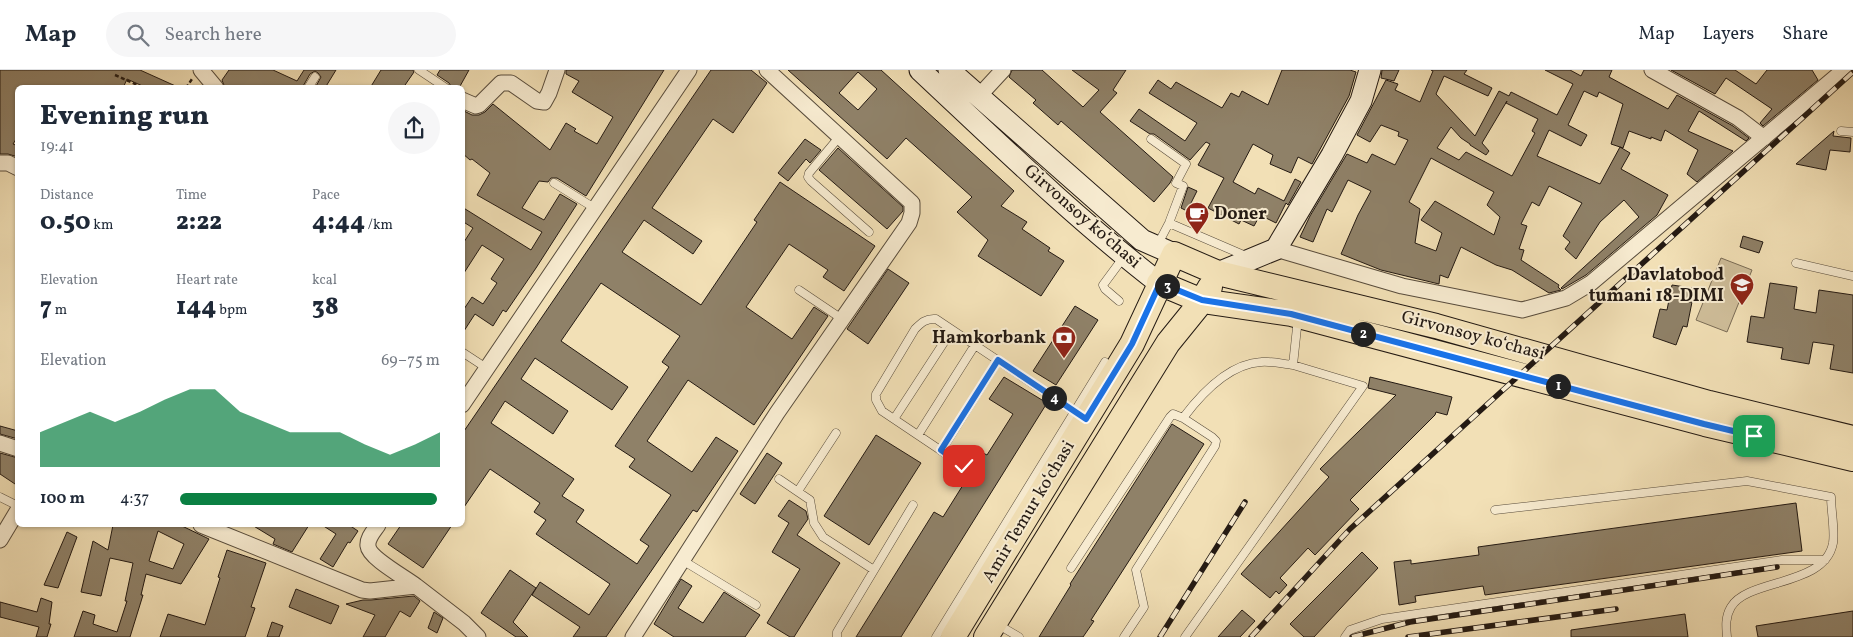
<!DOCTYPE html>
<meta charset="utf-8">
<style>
body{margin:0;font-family:Vollkorn,serif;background:#f6f6f7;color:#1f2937;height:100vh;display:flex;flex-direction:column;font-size:19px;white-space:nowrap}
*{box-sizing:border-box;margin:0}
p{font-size:16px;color:#747a83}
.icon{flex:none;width:28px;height:28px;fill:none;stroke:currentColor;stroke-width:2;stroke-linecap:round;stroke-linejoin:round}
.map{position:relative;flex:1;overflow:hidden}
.side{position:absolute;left:15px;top:15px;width:450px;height:442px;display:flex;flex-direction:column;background:#fff;border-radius:8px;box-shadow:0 1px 4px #0004}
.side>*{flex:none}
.pin{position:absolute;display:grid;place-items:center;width:42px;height:42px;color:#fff;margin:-21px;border-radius:10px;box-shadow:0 2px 8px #0006}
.km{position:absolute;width:25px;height:25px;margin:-12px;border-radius:50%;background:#222;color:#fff;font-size:14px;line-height:25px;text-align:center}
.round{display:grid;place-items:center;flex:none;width:52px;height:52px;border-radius:26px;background:#f6f6f7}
.head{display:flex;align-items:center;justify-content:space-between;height:85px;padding:0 25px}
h1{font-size:28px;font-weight:800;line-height:38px}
.metrics{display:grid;grid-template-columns:repeat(3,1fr);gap:8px;height:85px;padding:5px 25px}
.metrics div{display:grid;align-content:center}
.metrics b{font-size:25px;font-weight:800}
.metrics small{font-size:14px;font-weight:400}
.metrics p{font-size:14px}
.chart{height:140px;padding:10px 25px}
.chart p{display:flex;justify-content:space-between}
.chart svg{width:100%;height:90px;margin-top:5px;fill:#0b8043;opacity:.7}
ul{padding:0 25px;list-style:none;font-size:16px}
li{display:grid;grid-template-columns:80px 60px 1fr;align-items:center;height:38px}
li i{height:12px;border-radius:6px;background:#0b8043}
header{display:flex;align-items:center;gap:30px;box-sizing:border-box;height:70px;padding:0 25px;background:#fff;border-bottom:1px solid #e0e1e3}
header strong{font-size:24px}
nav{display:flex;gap:28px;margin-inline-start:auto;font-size:18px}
.search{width:350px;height:45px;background:#f6f6f7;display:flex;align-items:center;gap:12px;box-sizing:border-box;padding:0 18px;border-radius:28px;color:#747a83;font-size:19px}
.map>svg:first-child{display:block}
.green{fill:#cfbe9a;stroke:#7a6c56}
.building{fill:#8f8168;stroke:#241a13;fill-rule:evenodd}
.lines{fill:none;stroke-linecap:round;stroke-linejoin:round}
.lane-casing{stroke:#584c3c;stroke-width:9}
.street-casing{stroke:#584c3c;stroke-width:17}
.secondary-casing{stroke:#241a13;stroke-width:23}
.primary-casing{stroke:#241a13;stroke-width:26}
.path{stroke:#241a13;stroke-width:2.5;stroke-dasharray:4 2.5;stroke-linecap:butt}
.lane{stroke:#f7ebd0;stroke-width:8}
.street{stroke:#f7ebd0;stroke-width:15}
.secondary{stroke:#f7ebd0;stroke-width:21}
.primary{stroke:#f2e0b6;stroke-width:24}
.rail-casing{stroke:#241a13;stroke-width:5.5}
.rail{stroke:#f7ebd0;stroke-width:4;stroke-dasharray:11;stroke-linecap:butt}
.route-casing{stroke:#fff;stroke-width:10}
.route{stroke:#1a73e8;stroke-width:6}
.labels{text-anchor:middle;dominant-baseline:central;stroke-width:4;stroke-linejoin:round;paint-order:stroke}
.poi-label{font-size:18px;font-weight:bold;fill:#241a13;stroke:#f7ebd0;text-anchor:end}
.street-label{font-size:18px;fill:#241a13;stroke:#f7ebd0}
</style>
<header>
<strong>Map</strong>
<div class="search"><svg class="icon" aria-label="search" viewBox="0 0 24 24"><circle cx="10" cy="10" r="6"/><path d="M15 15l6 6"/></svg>Search here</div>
<nav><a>Map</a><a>Layers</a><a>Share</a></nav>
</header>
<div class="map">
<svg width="1853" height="567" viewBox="0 0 1853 567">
<rect width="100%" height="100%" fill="#f2e0b6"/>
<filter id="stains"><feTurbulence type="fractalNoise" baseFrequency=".004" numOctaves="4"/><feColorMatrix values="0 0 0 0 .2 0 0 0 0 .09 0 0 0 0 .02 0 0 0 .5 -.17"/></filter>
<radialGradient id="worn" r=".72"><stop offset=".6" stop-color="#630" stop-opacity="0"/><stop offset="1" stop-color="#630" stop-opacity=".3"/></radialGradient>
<path class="green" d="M1721 188 1752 200 1727 262 1696 250Z"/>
<path class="building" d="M0 0H140L180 18H147L127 9 123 18H18V66L13 74 18 76V87L8 84H0Z
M229 0H273L297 11 304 0H336L325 18H315L321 7 318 3 315 1 310 4 302 18H225L222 10Z
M381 0H413L414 2 403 18H370Z
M440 0H469L459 18H452L449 13 437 5Z
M566 0H664L586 126 557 108H551L548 112 539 111 522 138 544 150 560 124 577 134 536 198 506 242 503 240 493 256 475 244 462 264V242L472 227 483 234 497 213 491 209 504 189 482 175 462 206V175L473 158 462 151V137L531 180 542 162 477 125 490 103 472 89 470 90 462 83V40L472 45H479L485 42 493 34 550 80 566 53 576 59 574 61 597 74 613 47 572 22 579 11 566 4Z
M711 0H751L767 13 733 63 713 49 652 138 702 171 693 184 644 150 622 182 701 235 757 152 754 150 780 112 875 176 844 221 823 207 828 200 789 174 746 237 792 269 814 237 828 246 754 355 688 310 647 371 692 402 716 367 738 381 697 442 693 440 606 567H573L580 557 532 525 540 512 589 545 610 514 536 464 546 450 534 442 540 433 490 399 462 440V364ZM601 213 680 266 662 292 669 297 615 376 635 389 629 397 671 425 640 470 649 476 637 494 576 452 584 440 562 426 574 409 491 353 505 331 553 364 568 341 521 309 535 288 612 340 628 317 561 271Z
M788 0H881L1014 121 1001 136 1027 152 1022 159 1050 178 1048 181 1064 191 1041 226 978 186 988 170 957 142 972 127 906 68 887 89ZM858 2 877 19 858 40 839 23Z
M1012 0H1042L1083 37 1099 20 1072 0H1126L1113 20 1117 23 1100 42 1173 107 1170 113 1154 132 1061 51 1058 55 1033 33 1036 30 1009 7Z
M1282 0H1350L1356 2 1349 26 1312 94 1298 87 1291 103 1270 94 1273 85 1253 74 1233 112 1255 124 1258 118 1284 131 1295 109 1301 112 1288 135 1286 133 1276 153 1260 145 1254 156 1241 150 1239 154 1208 138 1224 108 1198 95 1210 74 1206 72 1190 90 1154 64H1150L1130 51 1139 39 1185 71 1197 53 1149 23 1158 10 1171 19 1176 12 1222 38 1231 23 1239 27 1242 21 1268 35Z
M1382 0H1399L1394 11 1381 8Z
M1431 0H1467L1464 4 1492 18 1488 26 1444 6 1436 24 1475 66 1499 21 1509 26 1511 22 1557 45 1573 14 1545 0H1570L1581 6 1584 0H1612L1609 7 1668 39 1677 25 1733 56 1749 68 1746 71 1699 41 1688 61 1733 81 1697 112 1687 104 1698 80 1665 60 1661 71 1651 67V69L1629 61 1623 78 1611 74 1623 34 1599 22 1597 27 1584 21 1568 55 1587 65 1581 76 1549 60 1537 86 1600 114 1620 77 1630 83 1621 99 1668 125 1657 145 1586 205 1562 219 1561 218 1639 147 1624 130 1600 152 1576 189 1565 179 1570 172 1563 166 1582 133 1549 116 1539 136 1532 132 1521 154 1527 156 1519 179 1524 180 1521 190 1559 215 1558 217 1561 220 1549 223 1512 200 1496 195 1461 177 1448 208 1440 205 1439 214 1381 200 1341 184 1358 145 1371 121 1348 110 1332 142 1327 139 1313 172 1300 167 1310 146 1347 84 1367 93 1372 84 1395 95 1408 70 1398 66 1399 62 1381 55 1370 72 1357 65 1386 10 1398 14 1395 20 1420 32 1433 1ZM1507 31 1506 33 1538 49 1532 61 1535 63 1512 106 1466 82 1459 90 1437 78 1451 57 1461 68 1470 74V75L1486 85 1489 81 1482 73ZM1431 88 1494 122 1487 135 1500 147 1494 165 1435 131 1421 150 1442 163 1436 181 1415 173 1420 139 1409 132Z
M1671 0H1735L1756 14 1767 0H1812L1818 10 1763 56 1760 53 1772 39 1726 8 1715 24Z
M1834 61 1833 66 1851 68 1850 82 1830 80 1826 100 1796 94Z
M805 69 821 80 810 93 806 89 788 111 778 103Z
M838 78 903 137V141L887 159 819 100Z
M1188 117 1197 121 1187 141 1181 138Z
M1743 166 1763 172 1759 183 1740 177Z
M888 199 909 213 868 274 847 259Z
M1770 213 1797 217 1794 239 1816 243 1819 220 1853 225V303L1830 299 1834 275 1813 272 1809 294 1781 289 1783 278 1747 272 1751 246 1764 248Z
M1672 215 1692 218 1689 232H1692L1687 257 1683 256 1676 275 1653 267 1660 239 1667 240Z
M1075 236 1098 250 1056 315 1033 301Z
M1004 307 1047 333 901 567H856L934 442 943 447 983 383 987 385 1013 344 989 329Z
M1370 307 1452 327 1447 345 1436 342 1435 345 1350 430 1359 439 1315 485 1308 478 1280 508 1287 515 1279 524 1276 521 1270 528 1241 504 1329 407 1320 399 1396 325 1368 318Z
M1172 354 1204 374 1091 550 1094 551 1083 567H1039L1071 515 1070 514Z
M0 356 18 361V369L0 364Z
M876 365 921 393 869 475 824 446Z
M0 383 18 388V416L0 404Z
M767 383 782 393 755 434 740 424Z
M789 430 806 441 808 449 797 465 840 493 794 567H790L767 553 800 499 772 482 789 453 778 446Z
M1796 433 1802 481 1485 525 1483 516 1415 526 1416 532 1399 535 1394 492 1411 490V494L1479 485 1478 477Z
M113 455H180L209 469 181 514 146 504 141 525H143L130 567H74L83 541 95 545 93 554 117 562 127 531H125L133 493 110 488 101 526 81 522 93 471 108 480ZM158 461 184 474 173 499 149 491Z
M252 455H309L292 482 273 474 275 469Z
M322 455H349L358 461 350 473 348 472 333 497 320 489 336 464Z
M401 455H452L423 498 388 474Z
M67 462 77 467 58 518 44 515Z
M227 480 266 493 251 537 255 538 245 567H160L168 544 205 555 220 508 218 507Z
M1362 482 1378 498 1314 567H1304L1290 554Z
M510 500 536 518 513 552 528 567H516L481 543Z
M681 509 692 516 678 538 703 553 724 522 760 545 745 567H674L654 554Z
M296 519 339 536 331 554 289 537Z
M414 526 420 531 410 547 400 541 385 567H363L375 545 346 534 363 530H371Z
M41 528 52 532 49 554H51L47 567H36L39 557 0 547V532L37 542Z
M1242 540 1255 551 1240 567H1218Z
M1853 541V567H1758L1756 556Z
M434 542 443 548 437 563 428 558Z
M1685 544 1688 567H1571V560Z
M272 552 283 556 279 567H267Z"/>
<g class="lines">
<defs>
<path id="lane" d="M419 0 446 18
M308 18 315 7
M1841 61 1853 62
M840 66 809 103 808 107 811 111 869 162
M1151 69 1186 94 1176 113 1183 116 1169 153 1158 174
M554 113 596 139
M1169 153 1248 187
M1796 193 1853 206
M799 220 842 249
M1119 231 1105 219 1103 215 1123 188
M462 282 488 299
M894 349 952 260
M918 365 975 275
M941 381 998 290
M964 396 882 341 876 330V324L915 259C921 253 926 248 936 249L1084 348
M779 409 810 430 814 453 823 467 874 500
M798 421 836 363
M0 427 18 436
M1495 440 1747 411 1831 427C1831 440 1835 460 1833 473 1825 517 1748 508 1731 537 1725 547 1726 557 1727 567
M682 490 756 535
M1071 498 1170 347 1173 344 1183 348
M997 554 1019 567
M837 567V562L913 435
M936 567 1105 292
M1124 567 1144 537 1136 500 1215 376 1216 371 1212 367 1183 348C1201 324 1229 294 1261 292 1271 291 1283 294 1293 295
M1185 567 1363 316 1293 295 1298 248
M1345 567 1350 560 1382 549 1782 490H1825"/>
<path id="street" d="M201 0 216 18
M1652 0 1738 48 1764 68
M979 26 1003 0
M462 30 476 36 479 35 501 13H511L537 31 544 32 549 23 557 0
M0 93H8L18 98
M1276 179 1402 216 1522 240 1566 228 1591 213 1844 0
M462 335 689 0
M0 373 18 379
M201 455 362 520 370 521 416 516 464 553 478 567
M378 455C374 461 367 468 368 476 369 488 406 508 416 516
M0 470 18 440
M633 567 777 343 909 153 912 143V133L767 0"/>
<path id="secondary" d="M920 0C998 73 1075 148 1159 213
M949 0 1142 170 1174 184
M1218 203 1276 179 1332 85 1361 31 1370 0"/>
<path id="primary" d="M1159 213 1202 231 1291 244 1705 354 1853 389
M953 567 1132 274 1174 184 1218 203 1436 256 1709 333 1853 368
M986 567 1168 273 1202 231 1210 217"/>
</defs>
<use href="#lane" class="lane-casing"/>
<use href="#street" class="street-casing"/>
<use href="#secondary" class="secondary-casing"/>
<use href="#primary" class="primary-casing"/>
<path class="path" d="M115 5 144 18
M186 18 192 9"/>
<use href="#lane" class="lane"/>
<use href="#street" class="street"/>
<use href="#secondary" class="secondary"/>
<use href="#primary" class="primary"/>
<defs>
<path id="rail" d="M1160 567 1245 432
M1251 567 1350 459 1853 2
M1352 567 1410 552 1777 497
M1408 567 1616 539"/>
</defs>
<use href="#rail" class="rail-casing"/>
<use href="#rail" class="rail"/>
</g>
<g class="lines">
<defs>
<path id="route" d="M964 396 941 380 998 290 1086 349 1132 274 1160 213 1202 230 1291 244 1704 354 1754 366"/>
</defs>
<use href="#route" class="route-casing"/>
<use href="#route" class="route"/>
</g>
<defs>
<symbol id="cafe-pin" viewBox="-11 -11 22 30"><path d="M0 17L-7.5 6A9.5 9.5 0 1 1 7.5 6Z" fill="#8f2418" stroke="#f7ebd0"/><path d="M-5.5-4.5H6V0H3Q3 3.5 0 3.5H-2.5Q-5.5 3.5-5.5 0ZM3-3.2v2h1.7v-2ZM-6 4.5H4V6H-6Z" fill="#fff"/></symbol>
<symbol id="school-pin" viewBox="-11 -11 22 30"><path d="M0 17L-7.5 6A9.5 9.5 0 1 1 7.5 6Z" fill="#8f2418" stroke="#f7ebd0"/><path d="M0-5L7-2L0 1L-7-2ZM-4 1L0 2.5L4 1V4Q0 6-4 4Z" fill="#fff"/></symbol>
<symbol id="bank-pin" viewBox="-11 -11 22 30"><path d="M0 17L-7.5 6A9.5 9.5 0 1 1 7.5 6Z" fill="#8f2418" stroke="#f7ebd0"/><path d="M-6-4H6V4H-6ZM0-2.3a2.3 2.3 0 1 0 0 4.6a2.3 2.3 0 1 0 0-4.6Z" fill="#fff"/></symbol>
</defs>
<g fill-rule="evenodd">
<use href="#cafe-pin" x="1183" y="130" width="28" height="38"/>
<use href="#school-pin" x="1728" y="201" width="28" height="38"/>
<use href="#bank-pin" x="1050" y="254" width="28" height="38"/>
</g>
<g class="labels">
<g class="poi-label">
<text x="1214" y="144" text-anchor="start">Doner</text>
<text x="1724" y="205">Davlatobod<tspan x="1724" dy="21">tumani 18-DIMI</tspan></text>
<text x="1046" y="268">Hamkorbank</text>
</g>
<g class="street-label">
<text transform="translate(1082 147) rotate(41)">Girvonsoy koʻchasi</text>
<text transform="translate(1473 266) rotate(15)">Girvonsoy koʻchasi</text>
<text transform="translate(1029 442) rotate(-59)">Amir Temur koʻchasi</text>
</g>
</g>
<rect width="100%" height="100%" filter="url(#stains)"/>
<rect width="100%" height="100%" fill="url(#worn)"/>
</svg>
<div class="pin" style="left:1754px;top:366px;background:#1e9e55"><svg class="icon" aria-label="arrive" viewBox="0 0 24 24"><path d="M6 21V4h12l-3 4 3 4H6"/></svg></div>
<div class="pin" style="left:964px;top:396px;background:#d93025"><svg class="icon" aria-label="check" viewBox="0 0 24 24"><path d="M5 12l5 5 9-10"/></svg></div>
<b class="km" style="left:1558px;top:316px">1</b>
<b class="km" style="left:1363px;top:264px">2</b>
<b class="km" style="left:1167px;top:216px">3</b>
<b class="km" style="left:1054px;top:328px">4</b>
<section class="side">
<div class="head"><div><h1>Evening run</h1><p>19:41</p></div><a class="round"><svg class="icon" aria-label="share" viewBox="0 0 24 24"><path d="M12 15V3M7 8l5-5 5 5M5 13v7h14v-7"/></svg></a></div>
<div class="metrics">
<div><p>Distance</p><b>0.50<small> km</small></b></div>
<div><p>Time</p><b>2:22</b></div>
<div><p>Pace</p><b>4:44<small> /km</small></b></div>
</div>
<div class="metrics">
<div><p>Elevation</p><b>7<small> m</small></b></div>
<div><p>Heart rate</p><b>144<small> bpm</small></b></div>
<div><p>kcal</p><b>38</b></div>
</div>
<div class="chart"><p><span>Elevation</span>69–75 m</p>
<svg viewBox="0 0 160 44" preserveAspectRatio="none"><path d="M0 44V27L10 22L20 17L30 22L40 17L50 11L60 6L70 6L80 17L90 22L100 27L110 27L120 27L130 33L140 38L150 33L160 27V44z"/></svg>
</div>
<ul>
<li><b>100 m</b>4:37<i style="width:99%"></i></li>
</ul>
</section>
</div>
